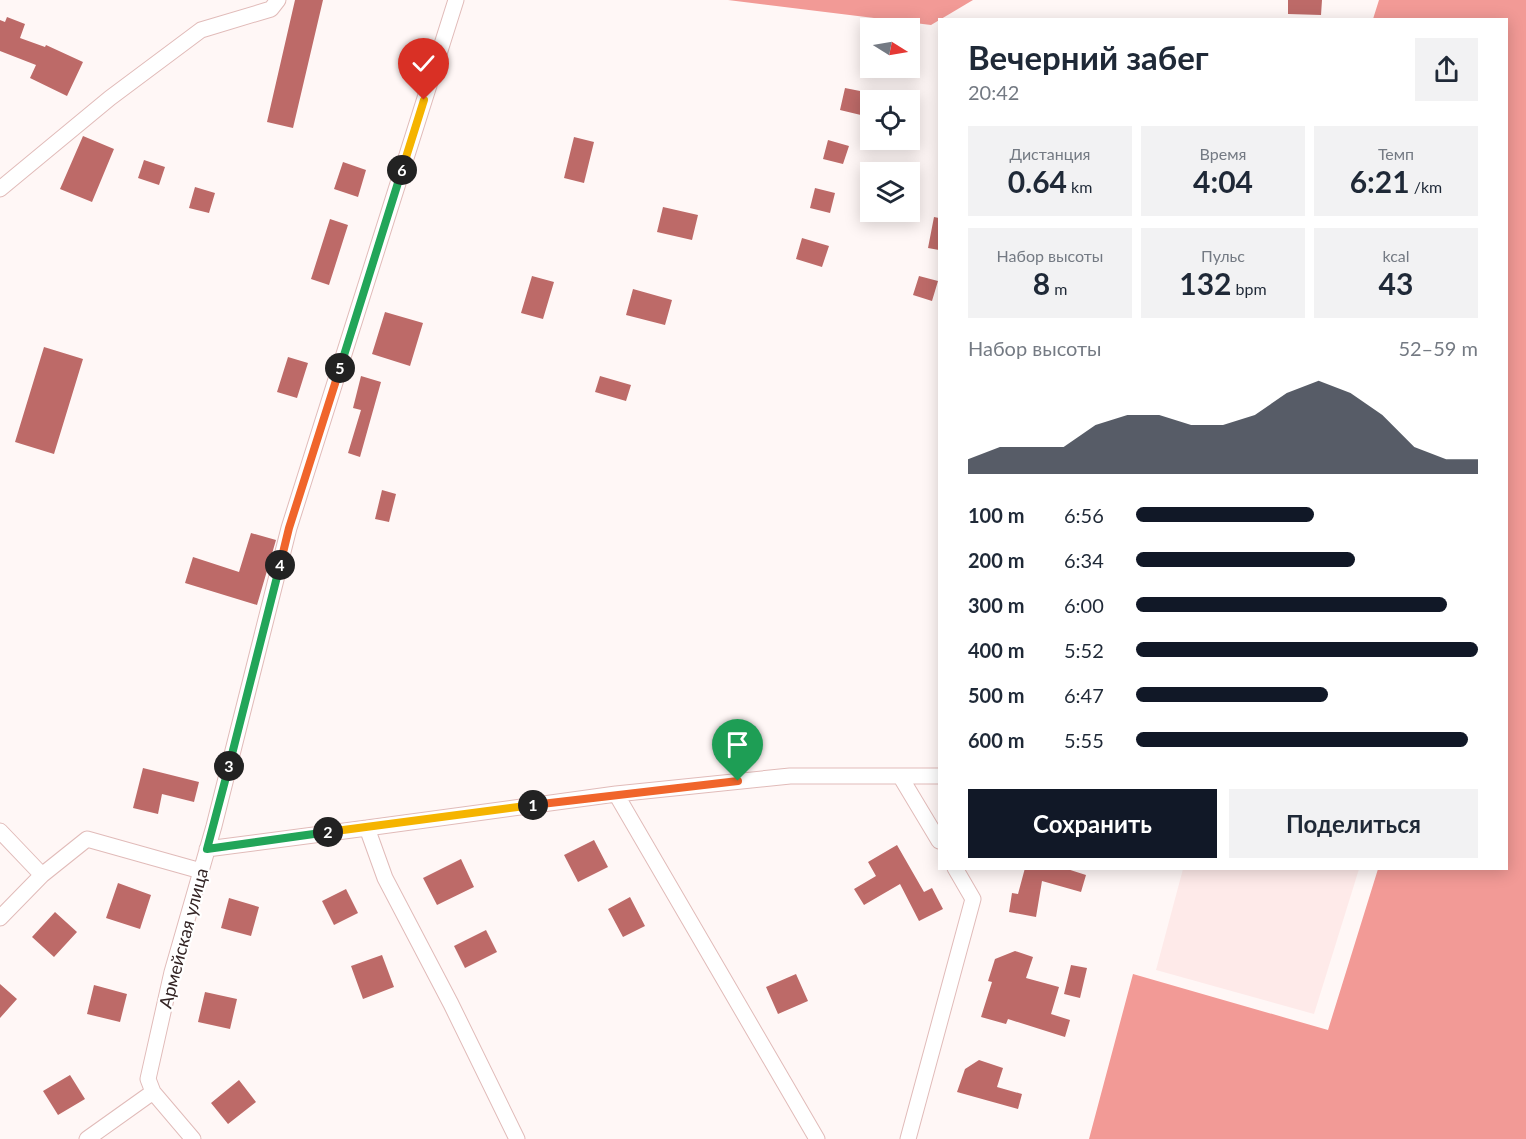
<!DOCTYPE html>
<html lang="ru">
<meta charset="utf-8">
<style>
body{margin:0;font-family:Lato,sans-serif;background:#f2f2f3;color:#1f2937;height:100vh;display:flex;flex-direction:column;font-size:22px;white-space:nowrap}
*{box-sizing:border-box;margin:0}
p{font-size:20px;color:#747a83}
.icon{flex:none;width:33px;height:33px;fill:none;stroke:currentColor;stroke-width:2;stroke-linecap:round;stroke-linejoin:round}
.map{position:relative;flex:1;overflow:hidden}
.sheet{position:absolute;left:938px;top:18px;width:570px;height:852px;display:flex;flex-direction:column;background:#fff;border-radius:0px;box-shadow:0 3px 15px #0003}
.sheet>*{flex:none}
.needle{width:39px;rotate:101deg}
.tools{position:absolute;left:860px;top:18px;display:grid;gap:12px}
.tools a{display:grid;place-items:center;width:60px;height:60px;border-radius:0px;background:#fff;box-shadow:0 3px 15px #0003;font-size:30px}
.pin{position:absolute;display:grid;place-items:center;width:51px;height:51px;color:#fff;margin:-62px -26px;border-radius:50% 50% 50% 0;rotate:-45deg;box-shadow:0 0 6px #0007}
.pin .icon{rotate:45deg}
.km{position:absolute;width:30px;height:30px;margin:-15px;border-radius:50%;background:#222;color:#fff;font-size:16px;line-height:30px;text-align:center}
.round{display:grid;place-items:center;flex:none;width:63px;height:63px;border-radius:0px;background:#f2f2f3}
.overview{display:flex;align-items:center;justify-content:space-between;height:102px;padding:0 30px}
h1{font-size:33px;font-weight:700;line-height:45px}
.stats{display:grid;grid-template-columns:repeat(3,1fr);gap:9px;height:102px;padding:6px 30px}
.stats div{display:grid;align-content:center;border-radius:0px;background:#f2f2f3;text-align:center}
.stats b{font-size:30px;font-weight:700}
.stats small{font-size:16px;font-weight:400}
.stats p{font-size:16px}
.chart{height:168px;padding:12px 30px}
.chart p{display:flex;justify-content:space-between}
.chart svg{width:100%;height:108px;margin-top:6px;fill:#111827;opacity:.7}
.button{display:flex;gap:12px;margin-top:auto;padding:12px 30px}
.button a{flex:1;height:69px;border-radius:0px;background:#111827;color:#fff;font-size:24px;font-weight:700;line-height:69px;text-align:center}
.button a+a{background:#f2f2f3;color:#1f2937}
ul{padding:0 30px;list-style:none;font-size:20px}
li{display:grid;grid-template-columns:96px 72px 1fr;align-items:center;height:45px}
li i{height:15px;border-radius:8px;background:#111827}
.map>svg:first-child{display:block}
.built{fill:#feeae9}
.forest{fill:#f29a96}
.building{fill:#bd6a68}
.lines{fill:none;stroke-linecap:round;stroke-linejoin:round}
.minor-casing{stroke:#e1bbb9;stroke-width:17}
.minor{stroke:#fff;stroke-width:15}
.split-1-casing{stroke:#fff;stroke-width:12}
.split-2-casing{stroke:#fff;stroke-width:12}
.split-3-casing{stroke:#fff;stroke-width:12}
.split-4-casing{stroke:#fff;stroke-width:12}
.split-5-casing{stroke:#fff;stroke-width:12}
.split-6-casing{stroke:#fff;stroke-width:12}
.split-7-casing{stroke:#fff;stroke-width:12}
.split-1{stroke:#f0652b;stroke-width:8}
.split-2{stroke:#f5b400;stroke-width:8}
.split-3{stroke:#22a559;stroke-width:8}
.split-4{stroke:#22a559;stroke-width:8}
.split-5{stroke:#f0652b;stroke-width:8}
.split-6{stroke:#22a559;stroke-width:8}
.split-7{stroke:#f5b400;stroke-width:8}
.labels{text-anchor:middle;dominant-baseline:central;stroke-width:4.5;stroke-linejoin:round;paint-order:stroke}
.street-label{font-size:18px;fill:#322323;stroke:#fff}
</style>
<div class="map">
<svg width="1526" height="1139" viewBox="0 0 1526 1139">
<rect width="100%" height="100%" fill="#fff7f6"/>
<path class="built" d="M1183 869H1359L1314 1014 1156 970Z"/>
<path class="forest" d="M728 0H973L931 25Z
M1379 0H1526V1139H1089L1133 974 1328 1030 1378 869 1506 868V20L1373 19Z"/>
<path class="building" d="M295 0H323L293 128 267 122Z
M1288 0H1322L1321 15 1288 14Z
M7 17 25 24 20 38 45 47 46 45 83 62 67 96 30 78 36 65 0 51V20L5 22Z
M845 88 870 93 865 116 840 110Z
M83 136 114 149 92 202 60 189Z
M574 137 594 142 584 183 564 178Z
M828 140 849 146 843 164 823 159Z
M144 160 165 167 159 185 138 178Z
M343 162 366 170 358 197 334 189Z
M195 187 215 193 209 213 189 208Z
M815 188 835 193 830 213 810 208Z
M663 207 698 215 692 240 657 232Z
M934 217 939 218V250L928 248Z
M330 219 348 225 329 285 311 279Z
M802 238 829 246 822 267 796 259Z
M532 276 554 282 543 319 521 313Z
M919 276 938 281 932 301 913 295Z
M633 289 672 300 665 325 626 315Z
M385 312 423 323 410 366 372 354Z
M44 347 83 359 54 454 15 442Z
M288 357 308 363 297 398 277 392Z
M361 376 381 382 360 457 348 453 361 410 353 408Z
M600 376 631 385 626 401 595 392Z
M382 490 396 494 389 522 375 519Z
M251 533 276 540 257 605 185 583 193 557 239 572Z
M143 768 199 782 194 802 162 794 158 814 133 808Z
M594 840 608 867 578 882 564 855Z
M897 845 924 892 932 888 943 909 919 921 900 884 864 905 854 889 876 876 868 862Z
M461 859 474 887 437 905 423 878Z
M1025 868H1064L1086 875 1081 892 1042 881 1036 917 1009 912 1012 893 1018 894Z
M118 883 151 895 140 929 106 918Z
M346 889 358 913 334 925 322 901Z
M630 897 645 926 623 937 608 909Z
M229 898 259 907 251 936 221 928Z
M55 912 77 932 54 957 32 937Z
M486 930 497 952 465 968 454 946Z
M1015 951 1033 957 1026 978 1059 987 1051 1014 1070 1020 1065 1037 1008 1019 1006 1024 981 1017 992 982 988 981 995 959Z
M382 955 394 987 363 999 351 966Z
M1071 965 1087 968 1080 998 1064 994Z
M796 974 808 1001 778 1014 766 987Z
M0 984 17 999 0 1018Z
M94 985 127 994 120 1022 87 1014Z
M205 992 237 999 230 1029 198 1022Z
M979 1060 1003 1068 997 1087 1022 1094 1018 1109 957 1092 965 1069Z
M70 1075 85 1099 58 1115 43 1091Z
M239 1080 256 1102 228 1124 211 1103Z"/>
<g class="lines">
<defs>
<path id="minor" d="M0 189 110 98 201 30 271 9 278 0
M900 776H939
M616 794 790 776H900L939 841
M367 828 616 794 817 1139
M0 831 42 875 0 918
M207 849 367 828 385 878 451 1004 517 1139
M42 875 87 839 201 871
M87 1139 153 1092
M193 1139 153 1092 148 1079 172 972 214 826 289 528 456 0
M908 1139 973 899 955 868"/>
</defs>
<use href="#minor" class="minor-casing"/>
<use href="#minor" class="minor"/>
</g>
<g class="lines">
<defs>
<path id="split-1" d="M533 805 738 781"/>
<path id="split-2" d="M328 832 533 805"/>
<path id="split-3" d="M229 766 207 849 328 832"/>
<path id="split-4" d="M229 766 280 565"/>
<path id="split-5" d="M280 565 289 528 340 368"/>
<path id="split-6" d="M340 368 402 170"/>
<path id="split-7" d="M402 170 424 100"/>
</defs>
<use href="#split-1" class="split-1-casing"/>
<use href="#split-2" class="split-2-casing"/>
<use href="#split-3" class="split-3-casing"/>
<use href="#split-4" class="split-4-casing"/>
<use href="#split-5" class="split-5-casing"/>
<use href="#split-6" class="split-6-casing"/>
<use href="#split-7" class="split-7-casing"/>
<use href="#split-1" class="split-1"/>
<use href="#split-2" class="split-2"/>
<use href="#split-3" class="split-3"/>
<use href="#split-4" class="split-4"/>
<use href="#split-5" class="split-5"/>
<use href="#split-6" class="split-6"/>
<use href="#split-7" class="split-7"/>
</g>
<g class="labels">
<g class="street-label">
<text transform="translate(183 938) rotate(-75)">Армейская улица</text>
</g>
</g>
</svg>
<div class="tools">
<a><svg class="needle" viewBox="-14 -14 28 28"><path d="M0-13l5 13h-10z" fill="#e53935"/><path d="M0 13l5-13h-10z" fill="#747a83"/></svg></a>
<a><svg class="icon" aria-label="locate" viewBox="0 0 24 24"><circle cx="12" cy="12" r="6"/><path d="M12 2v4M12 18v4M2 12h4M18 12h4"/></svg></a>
<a><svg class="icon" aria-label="layers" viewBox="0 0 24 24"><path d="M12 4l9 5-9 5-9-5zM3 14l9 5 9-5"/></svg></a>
</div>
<div class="pin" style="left:738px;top:781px;background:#1e9e55"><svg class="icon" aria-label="arrive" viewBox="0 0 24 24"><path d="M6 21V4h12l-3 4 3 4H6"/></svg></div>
<div class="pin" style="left:424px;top:100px;background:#d93025"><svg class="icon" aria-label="check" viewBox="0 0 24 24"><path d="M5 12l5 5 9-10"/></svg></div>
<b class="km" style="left:533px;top:805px">1</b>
<b class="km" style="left:328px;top:832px">2</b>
<b class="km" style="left:229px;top:766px">3</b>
<b class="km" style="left:280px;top:565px">4</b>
<b class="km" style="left:340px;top:368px">5</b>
<b class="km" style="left:402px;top:170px">6</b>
<section class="sheet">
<div class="overview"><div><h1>Вечерний забег</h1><p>20:42</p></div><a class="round"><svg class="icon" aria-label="share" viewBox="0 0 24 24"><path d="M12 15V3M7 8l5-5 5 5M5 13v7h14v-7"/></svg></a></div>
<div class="stats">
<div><p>Дистанция</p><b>0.64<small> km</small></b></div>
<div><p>Время</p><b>4:04</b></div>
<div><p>Темп</p><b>6:21<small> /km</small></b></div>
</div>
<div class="stats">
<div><p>Набор высоты</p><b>8<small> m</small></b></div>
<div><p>Пульс</p><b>132<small> bpm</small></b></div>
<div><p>kcal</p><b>43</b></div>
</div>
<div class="chart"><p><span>Набор высоты</span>52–59 m</p>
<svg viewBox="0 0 160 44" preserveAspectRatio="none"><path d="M0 44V38L10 33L20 33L30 33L40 24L50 20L60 20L70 24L80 24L90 20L100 11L110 6L120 11L130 20L140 33L150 38L160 38V44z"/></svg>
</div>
<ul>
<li><b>100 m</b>6:56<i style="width:52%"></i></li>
<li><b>200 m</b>6:34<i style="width:64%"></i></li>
<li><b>300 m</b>6:00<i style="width:91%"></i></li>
<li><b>400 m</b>5:52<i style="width:100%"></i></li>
<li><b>500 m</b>6:47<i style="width:56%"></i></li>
<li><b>600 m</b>5:55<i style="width:97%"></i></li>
</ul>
<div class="button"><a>Сохранить</a><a>Поделиться</a></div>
</section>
</div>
